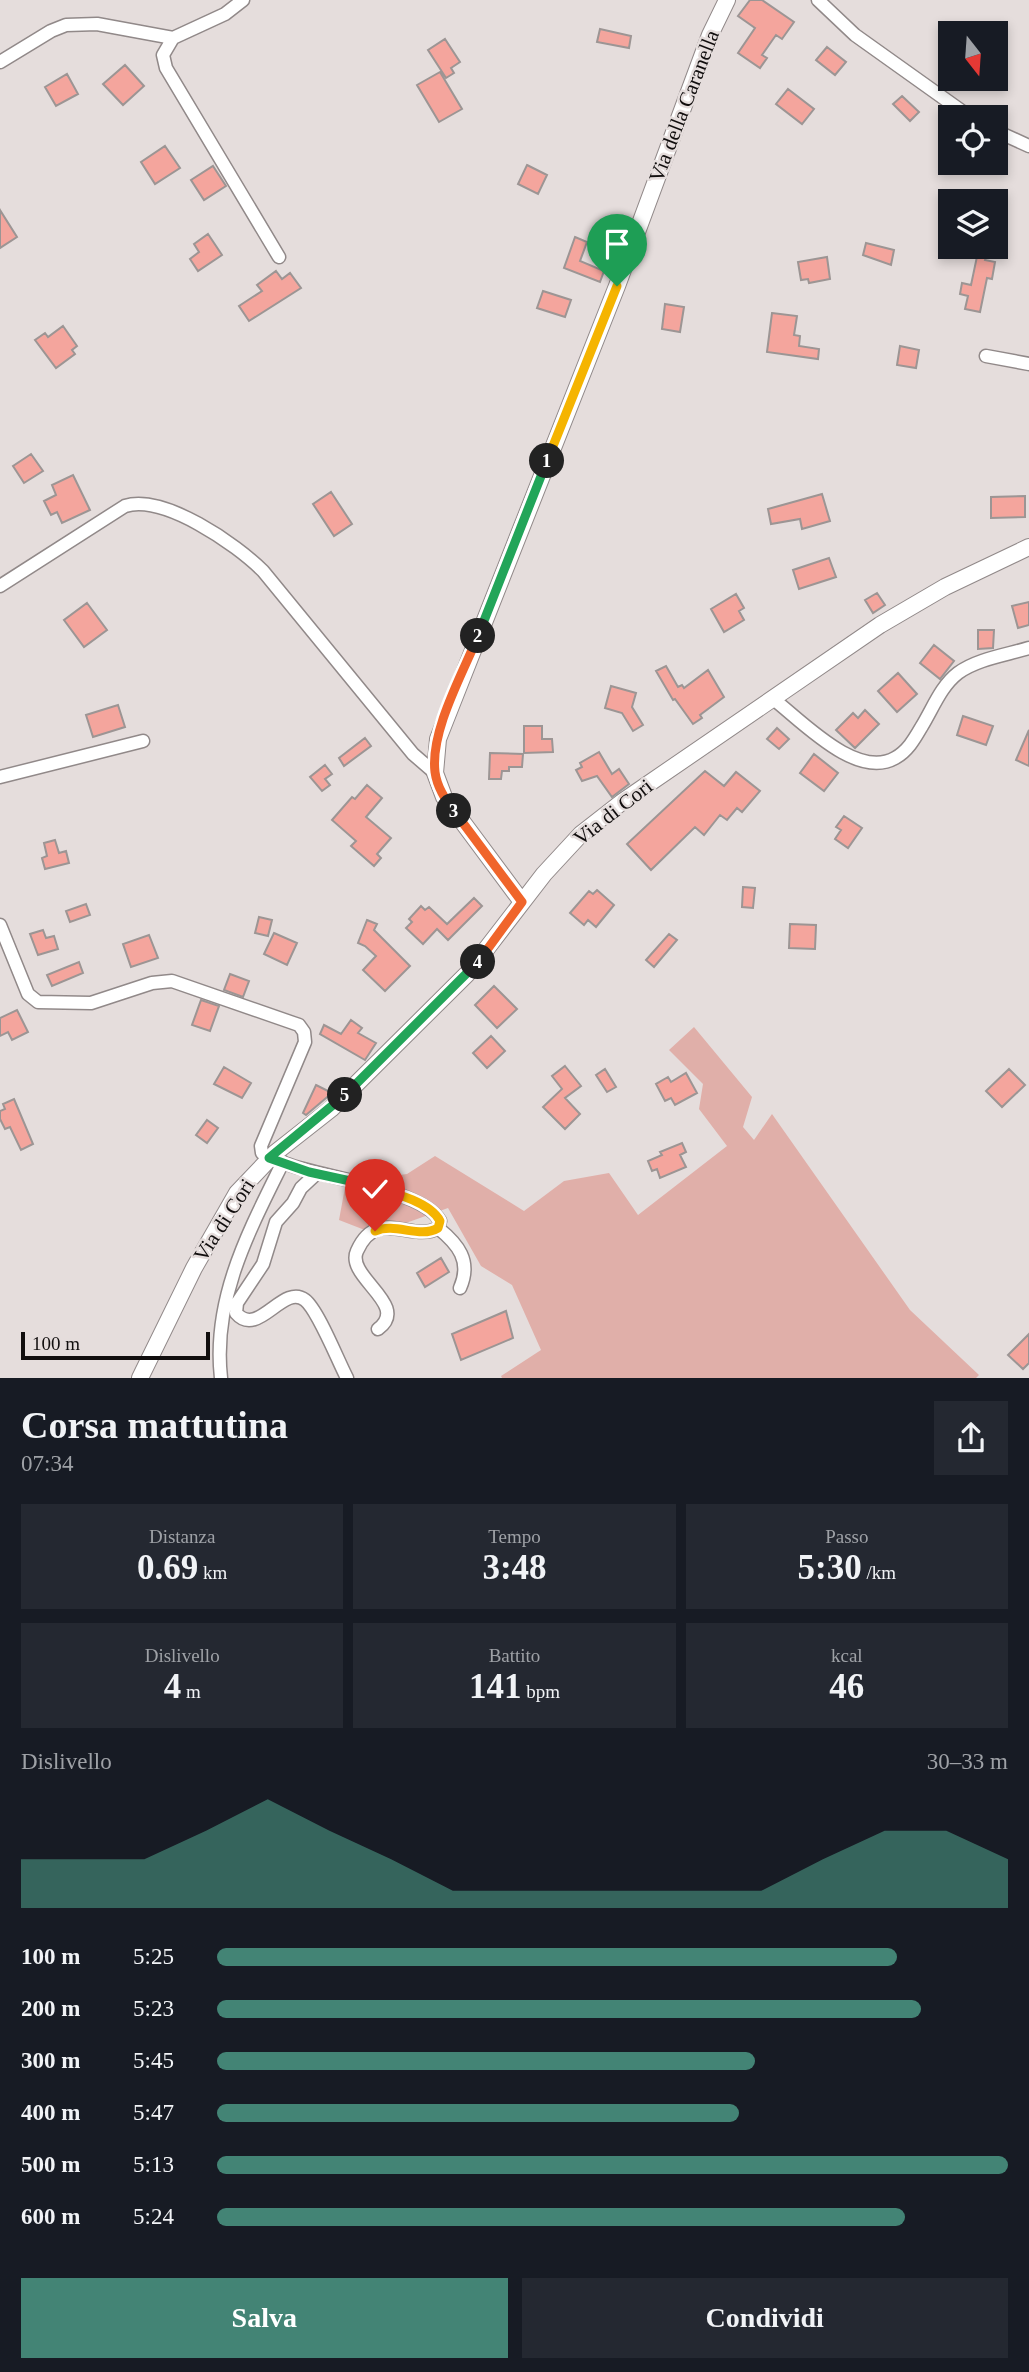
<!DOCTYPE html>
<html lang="it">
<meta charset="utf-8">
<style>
body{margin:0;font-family:Georgia,serif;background:#242831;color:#f1f3f6;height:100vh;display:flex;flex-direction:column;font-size:26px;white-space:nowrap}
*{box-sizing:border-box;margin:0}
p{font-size:23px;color:#9ea1a6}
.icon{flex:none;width:38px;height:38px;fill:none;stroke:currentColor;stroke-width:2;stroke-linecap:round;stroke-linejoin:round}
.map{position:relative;height:1378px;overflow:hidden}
.drawer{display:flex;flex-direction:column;background:#171b24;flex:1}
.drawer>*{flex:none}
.needle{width:46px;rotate:163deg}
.controls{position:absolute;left:938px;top:21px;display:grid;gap:14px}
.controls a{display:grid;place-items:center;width:70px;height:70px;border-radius:0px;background:#171b24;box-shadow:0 4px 10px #0003;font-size:35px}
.scale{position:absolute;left:21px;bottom:18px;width:189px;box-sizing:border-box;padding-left:7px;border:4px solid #110e0e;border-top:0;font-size:19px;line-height:24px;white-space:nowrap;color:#110e0e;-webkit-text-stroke:5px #e5dddc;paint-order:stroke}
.pin{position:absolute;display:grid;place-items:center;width:60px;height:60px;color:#fff;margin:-72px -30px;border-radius:50% 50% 50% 0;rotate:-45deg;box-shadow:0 0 7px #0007}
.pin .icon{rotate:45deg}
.km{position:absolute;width:35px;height:35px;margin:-18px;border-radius:50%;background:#222;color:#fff;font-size:19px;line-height:35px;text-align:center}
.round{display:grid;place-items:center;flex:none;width:74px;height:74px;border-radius:0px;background:#242831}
.summary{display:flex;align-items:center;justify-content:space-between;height:119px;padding:0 21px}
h1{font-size:38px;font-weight:700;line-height:52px}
.figures{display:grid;grid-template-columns:repeat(3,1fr);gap:10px;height:119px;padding:7px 21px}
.figures div{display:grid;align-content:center;border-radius:0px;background:#242831;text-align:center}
.figures b{font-size:35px;font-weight:700}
.figures small{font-size:19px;font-weight:400}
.figures p{font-size:19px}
.chart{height:196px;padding:14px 21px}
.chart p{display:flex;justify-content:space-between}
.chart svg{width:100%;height:126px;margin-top:7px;fill:#438475;opacity:.7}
.primary-button{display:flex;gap:14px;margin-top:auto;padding:14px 21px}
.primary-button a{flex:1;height:80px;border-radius:0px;background:#438475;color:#fff;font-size:28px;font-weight:700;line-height:80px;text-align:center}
.primary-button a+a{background:#242831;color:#f1f3f6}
ul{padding:0 21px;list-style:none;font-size:23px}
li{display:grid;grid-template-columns:112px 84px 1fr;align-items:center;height:52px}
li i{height:18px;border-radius:9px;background:#438475}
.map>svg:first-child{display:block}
.green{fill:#e0afa9}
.building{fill:#f4a59d;stroke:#9c9594;stroke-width:2}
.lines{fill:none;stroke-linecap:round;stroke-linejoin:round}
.minor-casing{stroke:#918989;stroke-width:15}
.major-casing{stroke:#918989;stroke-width:18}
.minor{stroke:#fff;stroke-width:12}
.major{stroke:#fff;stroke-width:16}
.split-1-casing{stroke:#fff;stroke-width:14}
.split-2-casing{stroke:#fff;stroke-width:14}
.split-3-casing{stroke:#fff;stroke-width:14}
.split-4-casing{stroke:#fff;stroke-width:14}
.split-5-casing{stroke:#fff;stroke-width:14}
.split-6-casing{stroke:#fff;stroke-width:14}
.split-7-casing{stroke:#fff;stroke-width:14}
.split-1{stroke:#f5b400;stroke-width:9}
.split-2{stroke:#22a559;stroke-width:9}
.split-3{stroke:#f0652b;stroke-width:9}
.split-4{stroke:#f0652b;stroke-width:9}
.split-5{stroke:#22a559;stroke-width:9}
.split-6{stroke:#22a559;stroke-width:9}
.split-7{stroke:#f5b400;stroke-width:9}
.labels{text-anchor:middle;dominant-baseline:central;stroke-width:5;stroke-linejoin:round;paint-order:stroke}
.street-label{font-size:21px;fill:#110e0e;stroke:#e5dddc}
</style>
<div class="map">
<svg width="1029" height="1378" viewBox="0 0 1029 1378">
<rect width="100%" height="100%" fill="#e5dddc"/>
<path class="green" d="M694 1027 752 1097 743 1127 754 1140 772 1114 910 1310 979 1375 976 1378H502L501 1376 541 1350 512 1285 481 1266 448 1208 375 1234 339 1220 346 1182 407 1174 435 1156 524 1211 564 1181 609 1173 638 1215 727 1146 699 1109 703 1084 669 1050Z"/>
<path class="building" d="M750 0H762L794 22 782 39 776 35 762 55 767 58 760 68 738 53 755 28 738 16Z
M600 29 631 36 629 48 597 42Z
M445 39 460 62 451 68 454 73 446 78 428 50Z
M827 47 846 62 835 75 816 60Z
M125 65 144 86 123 105 103 84Z
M440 72 462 109 439 122 417 85Z
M67 74 78 94 56 106 45 87Z
M788 89 814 109 802 124 776 104Z
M902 96 919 112 910 121 893 104Z
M165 146 180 168 155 184 141 162Z
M527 165 547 175 538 194 518 184Z
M213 166 226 186 204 200 191 180Z
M0 210 17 237 0 248Z
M208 234 222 255 198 271 190 259 199 252 194 244Z
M575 237 587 242 580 261 604 271 600 282 564 268Z
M866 243 894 250 891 265 863 255Z
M979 247H989L985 260 995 262 992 279 987 278 980 312 965 309 968 296 960 294 962 283 971 285Z
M827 257 830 279 809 283 808 279 801 280 798 262Z
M276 271 282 279 290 273 301 288 249 321 239 306 262 291 257 285Z
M543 291 571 300 565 317 537 308Z
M665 304 684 307 680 332 662 329Z
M772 313 797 316 794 335 800 336 799 346 819 349 818 359 767 352Z
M63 326 77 346 72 350 75 354 56 368 35 340 45 333 48 337Z
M900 346 919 350 916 368 897 365Z
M31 454 43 471 24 483 13 466Z
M73 475 90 510 62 523 57 512 51 515 44 501 56 495 52 485Z
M331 492 352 524 334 536 313 504Z
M822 494 830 521 802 529 800 519 771 524 768 509Z
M1025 496V517L991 518V497Z
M829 558 836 577 799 589 793 570Z
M877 593 885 605 873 613 865 600Z
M736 594 744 608 739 611 744 620 724 632 711 609Z
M1029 602V625L1018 628 1012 606Z
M87 603 107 630 84 647 64 620Z
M978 630H994L993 648 978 649Z
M934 645 954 661 940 679 920 663Z
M666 666 678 687 682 685 684 688 708 670 724 697 700 715 702 718 693 724 675 699 673 700 656 671Z
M898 673 917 694 897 712 878 691Z
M611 686 636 693 632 707 643 725 633 731 622 713 605 708Z
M118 705 125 727 93 737 86 715Z
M865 710 879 724 855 748 836 730 853 713 858 718Z
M963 716 993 726 986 745 957 735Z
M524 726H542V739H552L553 752 524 753Z
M777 728 789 739 779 749 767 739Z
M1029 730V766L1016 760Z
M365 738 371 746 344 766 339 758Z
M599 752 612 774 619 769 629 784 612 797 597 776 582 781 576 770 582 767 580 763Z
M490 753 523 754 522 767H509V771H502L501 779H489Z
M814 754 838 773 824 791 800 773Z
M325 765 332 774 325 779 330 785 322 791 310 777Z
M705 771 724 786 736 772 760 791 742 812 737 808 727 820 720 815 704 835 695 827 651 870 627 844Z
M367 785 382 798 366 817 391 838 377 854 381 858 374 866 351 846 356 841 332 820 352 797 355 799Z
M844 816 862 828 848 848 835 839 841 830 836 827Z
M55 840 59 853 66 851 69 863 45 869 42 858 47 856 44 843Z
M743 887 755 888 753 908 742 907Z
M597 890 614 905 596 927 588 920 584 925 570 913 589 891 593 894Z
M474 898 482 906 448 940 437 929 423 944 406 928 412 922 409 919 421 906 425 910 429 907 447 924Z
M86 904 90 915 70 922 66 911Z
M259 917 272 920 268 936 255 933Z
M367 920 377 924 374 930 410 966 385 991 363 970 376 956 365 946 358 943Z
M790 924 816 925 815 949 789 948Z
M43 930 46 938 54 936 58 949 38 955 30 934Z
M274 933 297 943 287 965 264 954Z
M669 934 677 940 654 967 646 960Z
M149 935 158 958 131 967 123 944Z
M79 962 83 973 52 986 47 975Z
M230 974 249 981 243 997 224 990Z
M494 986 517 1009 497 1028 475 1005Z
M201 1000 219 1006 210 1031 192 1025Z
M17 1010 28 1032 12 1040 8 1032 0 1036V1018Z
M351 1020 362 1028 358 1033 376 1043 365 1060 320 1034 324 1025 341 1034Z
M491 1036 505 1051 487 1068 473 1053Z
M565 1066 581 1086 565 1098 580 1114 565 1129 543 1107 562 1089 552 1076Z
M224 1067 251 1083 242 1098 214 1084Z
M605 1069 616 1087 607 1092 596 1075Z
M1009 1069 1025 1085 1002 1107 986 1091Z
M686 1073 697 1093 675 1105 671 1098 665 1101 656 1084 668 1077 671 1082Z
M316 1085 332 1093 306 1115 303 1113Z
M14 1099 33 1144 21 1150 10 1127 5 1129 0 1119V1111L5 1109 3 1104Z
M207 1120 218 1128 207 1143 196 1135Z
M682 1143 686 1152 680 1155 686 1167 660 1178 657 1169 652 1171 648 1161 662 1155 660 1152Z
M441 1258 449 1272 425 1287 417 1273Z
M506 1311 513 1338 461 1360 452 1334Z
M1029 1334V1363L1023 1369 1008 1355Z"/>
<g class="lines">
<defs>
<path id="minor" d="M818 0 855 35 970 117
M173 38 163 55 166 68 279 257
M0 62 51 31 66 25 97 24 173 38 225 14 243 0
M996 131 1029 146
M986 356 1029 364
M0 586 125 506C164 494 236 544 263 571L413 754 435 773
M772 698C801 720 856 780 895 758 908 751 915 738 922 726 933 708 941 686 958 673 977 659 1006 655 1029 648
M0 777 143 741
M0 925 28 994 38 1002 91 1003 152 983 172 981 299 1025 304 1032 305 1042 261 1146 262 1153C269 1160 278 1161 287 1164 321 1177 424 1190 440 1221L438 1228C412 1243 377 1206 357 1251 345 1277 411 1305 378 1329
M316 1174 301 1188 293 1203 276 1222 263 1264 237 1303 236 1313C258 1339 283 1283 305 1300 318 1310 338 1361 347 1378
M438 1228C458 1244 472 1261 460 1288
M221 1378C212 1299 249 1231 283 1162"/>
<path id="major" d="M522 902 444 797 435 773 438 739 617 286 710 35 727 0
M140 1378 194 1268 237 1193 275 1153 331 1109 467 974 544 874 581 834 622 802 880 625 945 587 1029 547"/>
</defs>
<use href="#minor" class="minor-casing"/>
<use href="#major" class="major-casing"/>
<use href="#minor" class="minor"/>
<use href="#major" class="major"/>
</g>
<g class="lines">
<defs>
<path id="split-1" d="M547 461 617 286"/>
<path id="split-2" d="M478 636 547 461"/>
<path id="split-3" d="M454 811C445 799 437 787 435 772 430 731 463 673 478 636"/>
<path id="split-4" d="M454 811 522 902 478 962"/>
<path id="split-5" d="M345 1095 478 962"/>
<path id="split-6" d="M345 1095 269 1158 309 1172 355 1182"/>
<path id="split-7" d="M355 1182C379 1190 428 1198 440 1221L438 1228C419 1239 396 1222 375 1231"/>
</defs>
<use href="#split-1" class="split-1-casing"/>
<use href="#split-2" class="split-2-casing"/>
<use href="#split-3" class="split-3-casing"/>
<use href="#split-4" class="split-4-casing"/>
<use href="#split-5" class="split-5-casing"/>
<use href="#split-6" class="split-6-casing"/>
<use href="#split-7" class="split-7-casing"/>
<use href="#split-1" class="split-1"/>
<use href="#split-2" class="split-2"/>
<use href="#split-3" class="split-3"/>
<use href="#split-4" class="split-4"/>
<use href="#split-5" class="split-5"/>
<use href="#split-6" class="split-6"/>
<use href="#split-7" class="split-7"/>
</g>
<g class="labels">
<g class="street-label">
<text transform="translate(684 106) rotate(-69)">Via della Caranella</text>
<text transform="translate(613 812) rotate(-38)">Via di Cori</text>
<text transform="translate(224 1220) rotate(-57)">Via di Cori</text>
</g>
</g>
</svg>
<div class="controls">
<a><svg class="needle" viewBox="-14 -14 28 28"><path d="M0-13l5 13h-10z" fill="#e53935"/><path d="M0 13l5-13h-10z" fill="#9ea1a6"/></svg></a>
<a><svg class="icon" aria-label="locate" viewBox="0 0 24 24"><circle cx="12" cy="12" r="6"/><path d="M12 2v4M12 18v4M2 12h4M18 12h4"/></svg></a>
<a><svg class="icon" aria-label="layers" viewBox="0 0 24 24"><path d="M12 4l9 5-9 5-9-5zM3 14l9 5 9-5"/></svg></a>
</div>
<div class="scale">100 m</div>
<div class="pin" style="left:617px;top:286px;background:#1e9e55"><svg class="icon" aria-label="arrive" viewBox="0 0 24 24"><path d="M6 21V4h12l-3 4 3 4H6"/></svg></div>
<div class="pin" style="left:375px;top:1231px;background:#d93025"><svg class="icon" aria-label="check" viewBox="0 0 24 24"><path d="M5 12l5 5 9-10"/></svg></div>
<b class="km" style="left:547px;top:461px">1</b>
<b class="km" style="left:478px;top:636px">2</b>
<b class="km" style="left:454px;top:811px">3</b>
<b class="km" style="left:478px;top:962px">4</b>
<b class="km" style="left:345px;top:1095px">5</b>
</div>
<section class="drawer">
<div class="summary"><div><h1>Corsa mattutina</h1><p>07:34</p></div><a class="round"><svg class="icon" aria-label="share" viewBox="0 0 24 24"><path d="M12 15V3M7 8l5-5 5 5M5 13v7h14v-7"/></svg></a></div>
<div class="figures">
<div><p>Distanza</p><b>0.69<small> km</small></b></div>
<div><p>Tempo</p><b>3:48</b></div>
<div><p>Passo</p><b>5:30<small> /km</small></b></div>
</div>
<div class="figures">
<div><p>Dislivello</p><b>4<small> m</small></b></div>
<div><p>Battito</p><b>141<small> bpm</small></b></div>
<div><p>kcal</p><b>46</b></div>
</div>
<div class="chart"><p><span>Dislivello</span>30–33 m</p>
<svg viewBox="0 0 160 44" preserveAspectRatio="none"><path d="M0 44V27L10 27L20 27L30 17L40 6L50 17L60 27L70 38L80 38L90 38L100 38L110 38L120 38L130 27L140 17L150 17L160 27V44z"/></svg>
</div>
<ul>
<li><b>100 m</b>5:25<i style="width:86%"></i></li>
<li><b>200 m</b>5:23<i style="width:89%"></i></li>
<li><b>300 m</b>5:45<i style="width:68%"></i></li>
<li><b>400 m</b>5:47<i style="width:66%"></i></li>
<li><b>500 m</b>5:13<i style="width:100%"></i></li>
<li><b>600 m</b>5:24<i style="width:87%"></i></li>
</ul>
<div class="primary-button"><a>Salva</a><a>Condividi</a></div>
</section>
